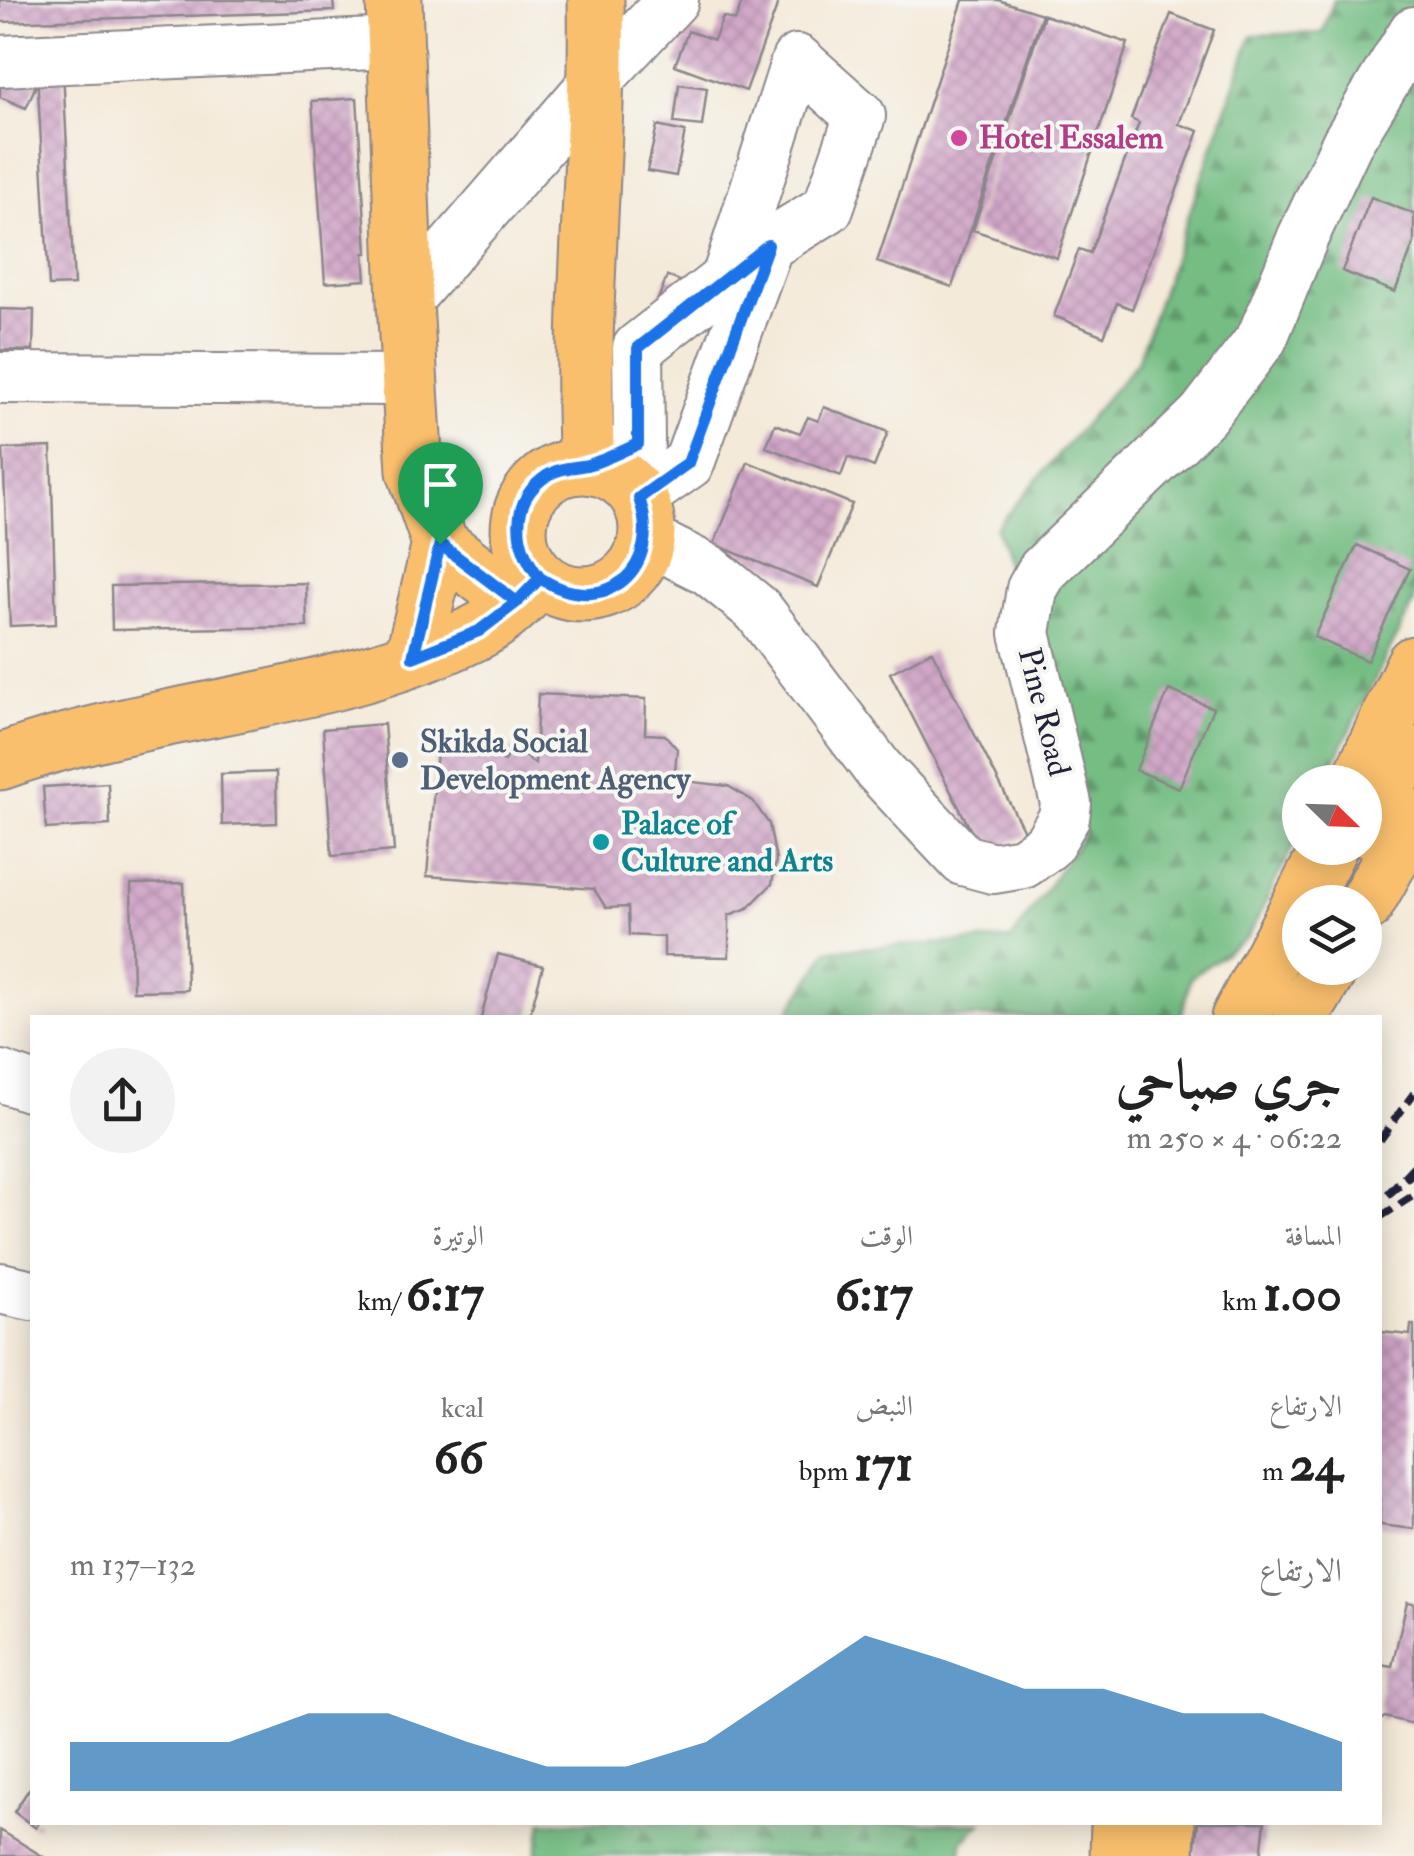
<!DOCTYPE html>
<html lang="ar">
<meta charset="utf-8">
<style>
body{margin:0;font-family:"IM FELL Double Pica",Amiri,serif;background:#f2f2f2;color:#222;direction:rtl;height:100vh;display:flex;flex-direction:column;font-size:38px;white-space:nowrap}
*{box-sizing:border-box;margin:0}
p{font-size:32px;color:#767676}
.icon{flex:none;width:55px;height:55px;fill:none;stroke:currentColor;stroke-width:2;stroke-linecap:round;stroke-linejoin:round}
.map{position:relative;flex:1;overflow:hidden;direction:ltr}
.panel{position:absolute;left:30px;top:1015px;width:1352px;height:810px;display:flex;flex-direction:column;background:#fff;border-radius:0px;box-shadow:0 5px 25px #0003;direction:rtl}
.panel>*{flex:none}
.needle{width:65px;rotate:113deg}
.controls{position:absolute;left:1282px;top:765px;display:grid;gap:20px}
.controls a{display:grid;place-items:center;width:100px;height:100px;border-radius:50%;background:#fff;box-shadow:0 5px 25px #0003;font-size:50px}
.pin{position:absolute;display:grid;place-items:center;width:85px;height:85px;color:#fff;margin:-102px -42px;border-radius:50% 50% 50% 0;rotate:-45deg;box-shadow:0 0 10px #0007}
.pin .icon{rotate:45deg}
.round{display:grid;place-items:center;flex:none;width:105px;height:105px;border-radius:52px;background:#f2f2f2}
.head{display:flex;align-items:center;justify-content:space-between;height:170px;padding:0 40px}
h1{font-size:55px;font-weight:700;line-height:75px}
.stats{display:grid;grid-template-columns:repeat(3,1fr);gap:15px;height:170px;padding:10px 40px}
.stats div{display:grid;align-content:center}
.stats b{font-size:50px;font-weight:700}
.stats small{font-size:28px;font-weight:400}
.stats p{font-size:28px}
.chart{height:280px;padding:20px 40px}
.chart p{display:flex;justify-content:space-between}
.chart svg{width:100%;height:180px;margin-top:10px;fill:#1f6fb2;opacity:.7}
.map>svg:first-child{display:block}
.forest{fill:url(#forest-firs);stroke:#4c705f;stroke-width:2.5}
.building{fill:url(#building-cross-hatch)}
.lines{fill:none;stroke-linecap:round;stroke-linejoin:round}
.minor-casing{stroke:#8b868a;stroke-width:54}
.major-casing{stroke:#8b868a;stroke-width:59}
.minor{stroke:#fff;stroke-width:50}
.major{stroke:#f9bf6d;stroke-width:55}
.rail{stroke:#22223b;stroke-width:8;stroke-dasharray:15 8;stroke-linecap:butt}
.route-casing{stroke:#fff;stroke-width:20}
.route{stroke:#1a73e8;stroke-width:12}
.hotel-dot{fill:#d1479c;stroke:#f6f6f2;stroke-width:4}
.service-dot{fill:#5c6f8a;stroke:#f6f6f2;stroke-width:4}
.culture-dot{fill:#0f9aa8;stroke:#f6f6f2;stroke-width:4}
.labels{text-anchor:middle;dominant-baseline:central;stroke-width:8;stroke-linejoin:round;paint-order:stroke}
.hotel-label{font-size:32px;font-weight:bold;fill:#b23c85;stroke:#f6f6f2;text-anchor:start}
.street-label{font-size:32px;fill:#22223b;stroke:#f6f6f2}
.service-label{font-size:32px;font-weight:bold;fill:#4e5e75;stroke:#f6f6f2;text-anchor:start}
.culture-label{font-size:32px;font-weight:bold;fill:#0d838f;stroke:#f6f6f2;text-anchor:start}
</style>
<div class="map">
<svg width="1414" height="1856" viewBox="0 0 1414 1856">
<defs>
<pattern id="forest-firs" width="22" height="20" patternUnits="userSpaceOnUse" patternTransform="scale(2.5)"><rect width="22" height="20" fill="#75bd83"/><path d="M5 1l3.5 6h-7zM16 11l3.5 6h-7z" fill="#60996c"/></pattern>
<pattern id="building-cross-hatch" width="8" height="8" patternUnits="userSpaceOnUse" patternTransform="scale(2.5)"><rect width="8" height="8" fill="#d1a7c8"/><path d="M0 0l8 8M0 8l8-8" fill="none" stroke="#b38fad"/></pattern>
</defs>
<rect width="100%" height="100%" fill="#f6f6f2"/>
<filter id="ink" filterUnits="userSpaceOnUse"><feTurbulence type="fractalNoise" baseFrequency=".01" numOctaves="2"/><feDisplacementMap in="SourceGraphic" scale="20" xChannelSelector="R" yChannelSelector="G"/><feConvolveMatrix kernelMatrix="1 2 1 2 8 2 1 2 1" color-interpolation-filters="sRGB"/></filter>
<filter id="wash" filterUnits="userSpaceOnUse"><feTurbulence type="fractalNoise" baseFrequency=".0048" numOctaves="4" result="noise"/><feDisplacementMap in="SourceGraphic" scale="40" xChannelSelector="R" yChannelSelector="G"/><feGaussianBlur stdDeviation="2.25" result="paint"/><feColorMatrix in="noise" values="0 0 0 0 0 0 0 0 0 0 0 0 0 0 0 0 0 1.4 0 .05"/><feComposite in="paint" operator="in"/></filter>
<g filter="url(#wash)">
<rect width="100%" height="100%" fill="#f4ead9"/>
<path class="forest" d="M1334 0H1414V601L1324 782H1300V832L1249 936 1191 977 1181 1017 785 1018 828 950 1012 939 1084 834 996 528 1137 362 1252 35 1322 33Z
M542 1823V1822L981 1823 962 1842 961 1856H536Z"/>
<g id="blocks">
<path class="building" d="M0 0H333L334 11 0 22Z
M743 0 779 1 746 91 675 65 688 31 714 40 723 17 735 21Z
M963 0H998L1042 14 952 287 877 262Z
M1171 14 1214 30 1179 124 1199 131 1132 309 1117 303 1104 336 1054 316 1079 249 1090 253 1139 123 1131 119Z
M1044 15 1128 43 1057 258 973 230Z
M0 67 37 83 26 108 0 97Z
M63 70 74 285 49 286 37 72Z
M679 84 707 88 702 126 674 123Z
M357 98 367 253H364L366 280 325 283 312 101Z
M657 126 685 132 676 176 647 171Z
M1371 197 1414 214V243L1395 292 1342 271Z
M667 276 700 289 655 307Z
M0 309 34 310 33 351 0 350Z
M824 407 888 432 874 467 848 457 841 476 766 447 775 424 800 433 808 417 818 421Z
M51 447 56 624 10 626 3 449Z
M748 462 852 504 818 587 714 544Z
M1357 545 1410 569 1367 661 1314 637Z
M306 583 307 627 112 630 111 586Z
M932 651 1026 835 984 856 890 673Z
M1169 690 1213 708 1179 788 1136 770Z
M538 694 646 699 645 734 665 735 677 749 674 780 728 786 753 801 769 824 776 860 772 884 748 908 729 915V957L664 956V937L629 935 628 907 606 908 594 889 427 876 438 737 460 752 476 741 504 761 513 748 535 764Z
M384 724 394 851 332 856 323 729Z
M276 772 277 823 222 825 221 774Z
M108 783 110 825 46 829 43 787Z
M184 883 187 990 133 991 131 884Z
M498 954 543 966 529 1018H481Z
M1411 1325H1414V1529L1380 1525V1332L1410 1335Z
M1407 1602 1414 1603V1724L1385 1717 1380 1720V1664L1392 1666Z
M29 1789 32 1791V1822H39L36 1828 14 1812Z
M1198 1822H1265L1261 1856H1194Z
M0 1830 42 1856H0Z"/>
</g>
</g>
<g filter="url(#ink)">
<use href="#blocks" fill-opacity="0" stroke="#8b868a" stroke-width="2.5"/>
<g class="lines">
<defs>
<path id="minor" d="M0 61 396 43
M405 302 598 79 673 0
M0 378 409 380
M587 465 639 444 638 348 727 278 797 60 860 116 828 208 768 245 689 463 639 498
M647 539 709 570 758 610 878 769 963 860 993 868 1023 863 1048 845 1064 818 1066 803 1025 633 1032 589 1043 570 1203 415 1262 338 1303 237 1347 143 1414 32
M0 1076 32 1087
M0 1288 32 1295"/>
<path id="major" d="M394 0 405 302 415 471 440 544 517 603
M587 465C578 310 599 155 596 0
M519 530a64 64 0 1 1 128 0a64 64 0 1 1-128 0Z
M413 657 440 544
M0 762C154 706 328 705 477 632 501 620 522 598 541 579
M1359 782 1414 664
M1365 828 1406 753
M1301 902 1329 848
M1365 905 1414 818
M1239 1018 1300 904
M1300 1018 1330 968
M1118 1856 1119 1822
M1166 1856 1167 1822"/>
</defs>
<use href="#minor" class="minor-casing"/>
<use href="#major" class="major-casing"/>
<use href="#minor" class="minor"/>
<use href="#major" class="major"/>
<path class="rail" d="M1380 1140 1414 1093
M1414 1166 1385 1197 1414 1173
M1380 1217 1414 1195"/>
</g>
</g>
<g class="lines" filter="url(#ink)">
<defs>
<path id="route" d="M440 544 413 657 479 631 517 602 540 578C605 620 664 569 639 498L688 463 768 245 638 348V444C622 451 604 461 587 465 573 468 561 467 548 475 508 501 514 546 540 578L517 602 440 544"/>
</defs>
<use href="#route" class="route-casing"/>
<use href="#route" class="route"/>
</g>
<circle class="hotel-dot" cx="959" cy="138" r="10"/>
<circle class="service-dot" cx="400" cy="760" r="10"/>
<circle class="culture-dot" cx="601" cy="842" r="10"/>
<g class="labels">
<g class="hotel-label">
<text x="979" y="138">Hotel Essalem</text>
</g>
<g class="street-label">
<text transform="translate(1044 712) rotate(76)">Pine Road</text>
</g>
<g class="service-label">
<text x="420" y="742">Skikda Social<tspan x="420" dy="37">Development Agency</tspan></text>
</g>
<g class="culture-label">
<text x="621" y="824">Palace of<tspan x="621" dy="37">Culture and Arts</tspan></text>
</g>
</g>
</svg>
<div class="controls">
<a><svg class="needle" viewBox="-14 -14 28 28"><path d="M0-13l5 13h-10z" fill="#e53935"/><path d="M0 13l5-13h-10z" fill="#767676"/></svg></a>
<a><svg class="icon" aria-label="layers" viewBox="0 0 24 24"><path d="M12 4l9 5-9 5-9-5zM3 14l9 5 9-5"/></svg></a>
</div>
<div class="pin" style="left:440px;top:544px;background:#1e9e55"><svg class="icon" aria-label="arrive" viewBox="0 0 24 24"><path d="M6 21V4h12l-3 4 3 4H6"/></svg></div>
<section class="panel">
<div class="head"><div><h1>جري صباحي</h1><p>06:22 · 4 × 250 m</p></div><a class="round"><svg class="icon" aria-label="share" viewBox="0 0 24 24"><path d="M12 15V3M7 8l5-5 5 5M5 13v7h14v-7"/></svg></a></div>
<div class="stats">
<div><p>المسافة</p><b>1.00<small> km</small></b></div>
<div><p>الوقت</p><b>6:17</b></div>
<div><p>الوتيرة</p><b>6:17<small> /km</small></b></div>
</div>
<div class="stats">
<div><p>الارتفاع</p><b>24<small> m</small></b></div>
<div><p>النبض</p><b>171<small> bpm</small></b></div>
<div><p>kcal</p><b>66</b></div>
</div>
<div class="chart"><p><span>الارتفاع</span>132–137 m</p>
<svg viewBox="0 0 160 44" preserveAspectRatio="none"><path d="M0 44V32L10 32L20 32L30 25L40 25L50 32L60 38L70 38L80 32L90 19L100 6L110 12L120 19L130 19L140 25L150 25L160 32V44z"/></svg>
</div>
</section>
</div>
